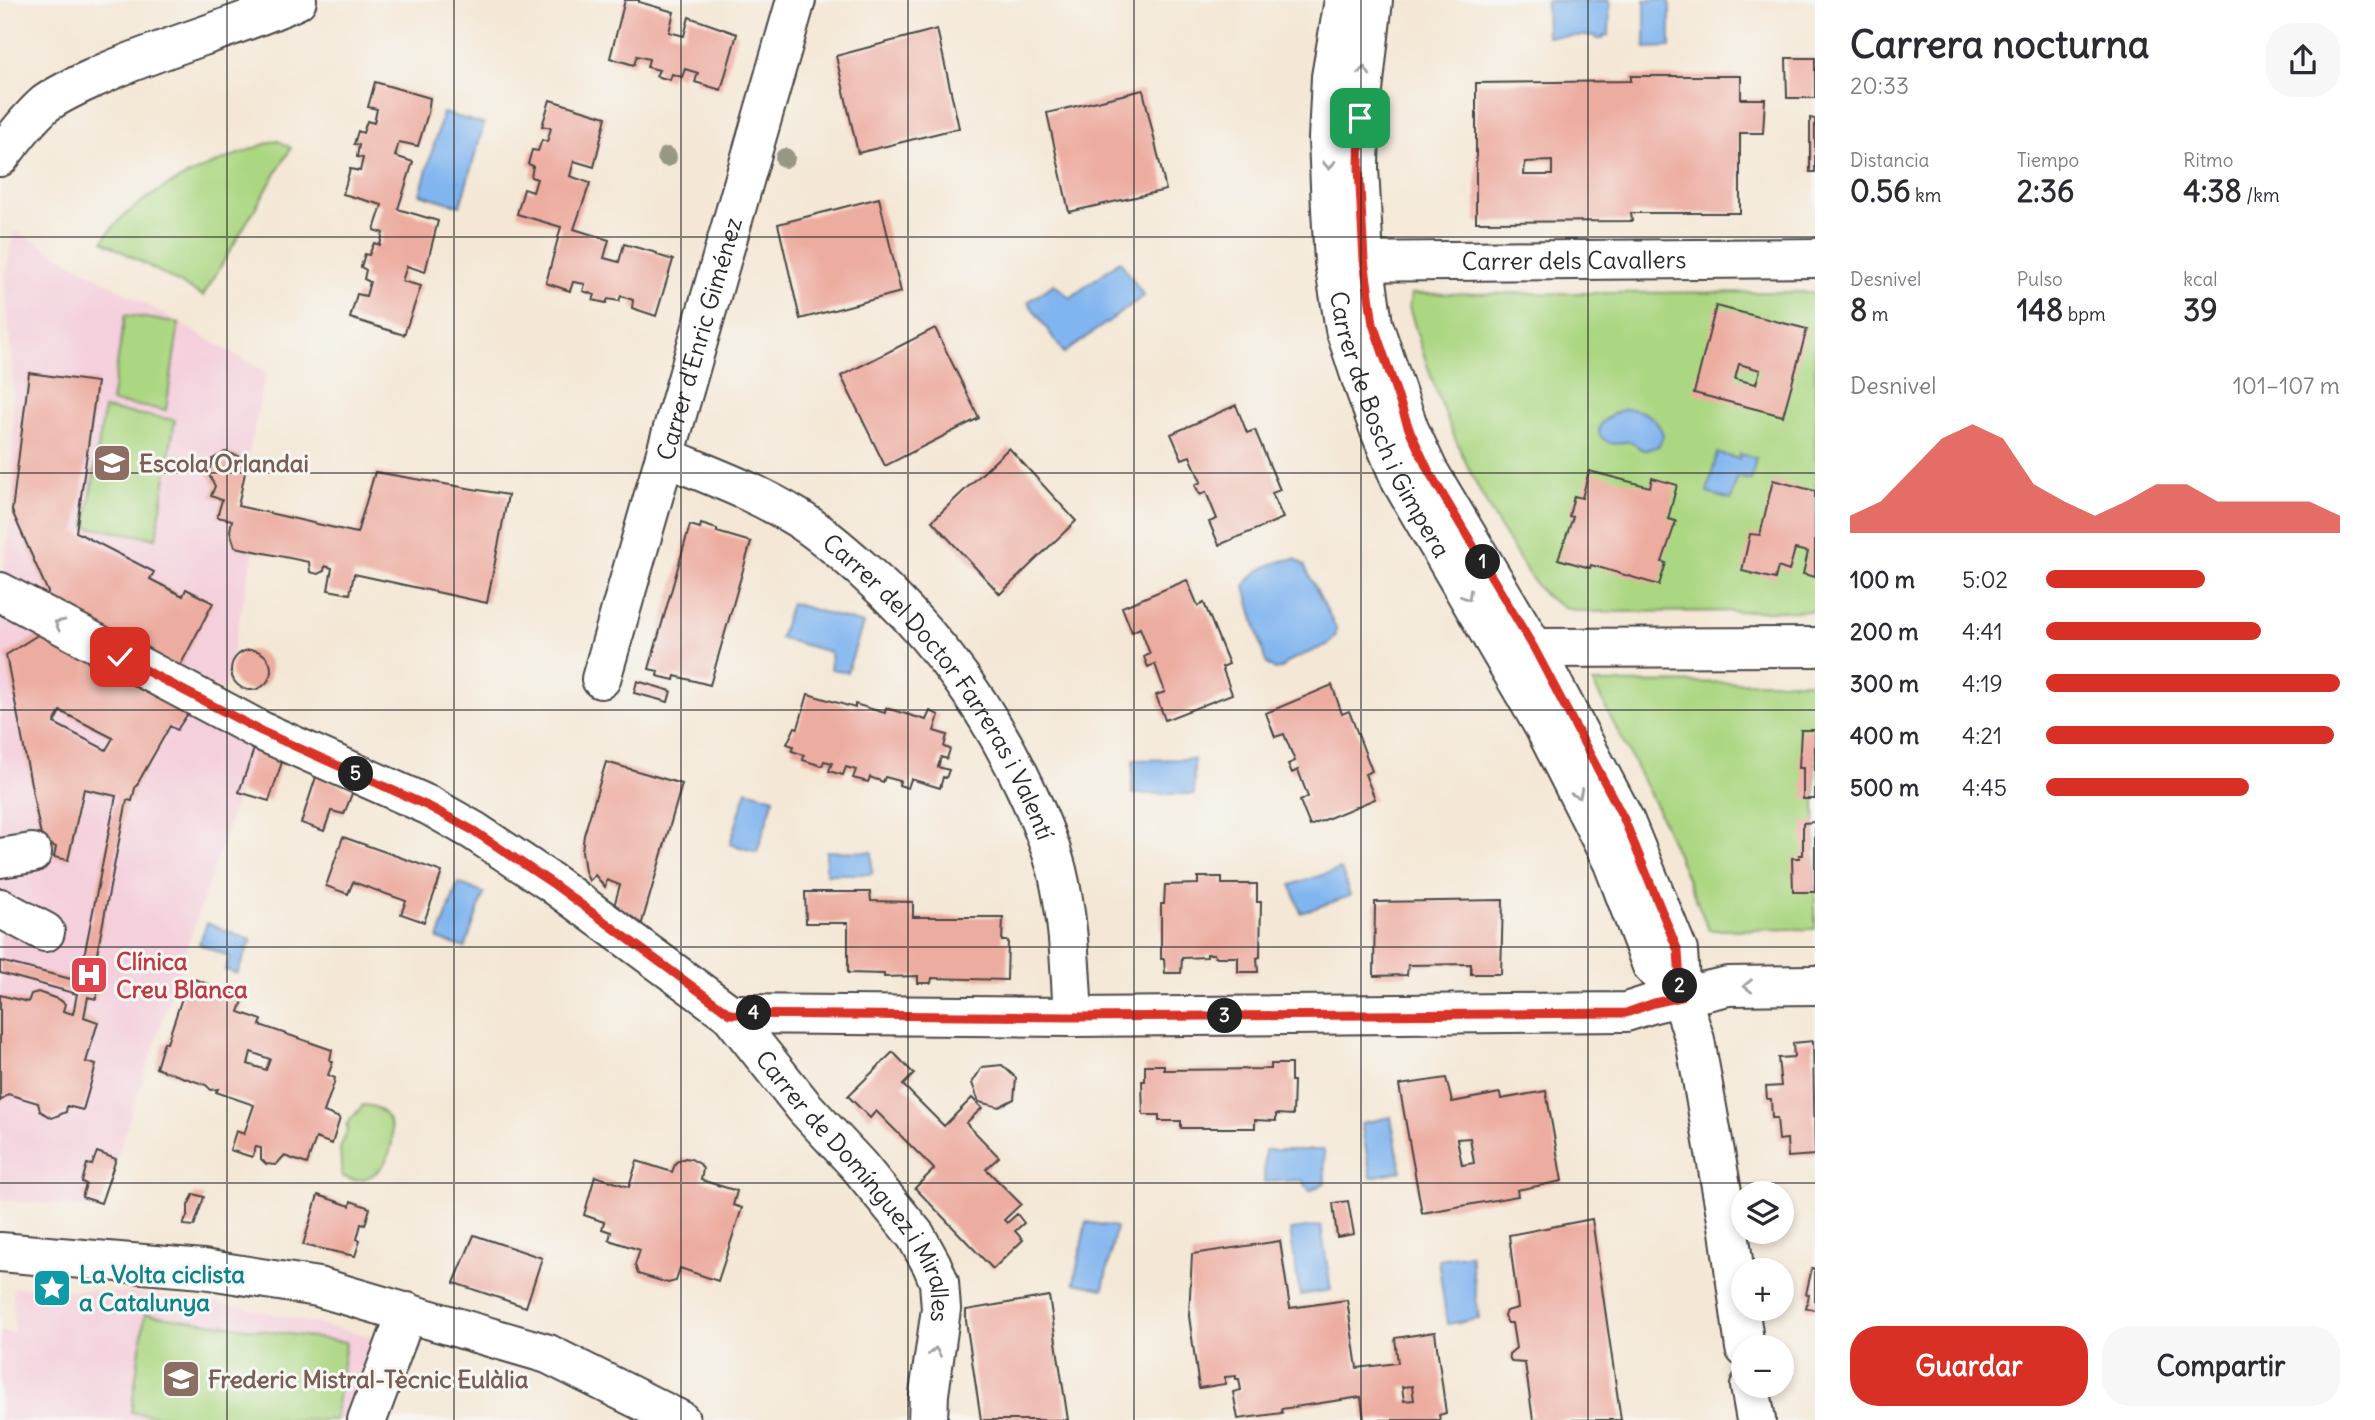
<!DOCTYPE html>
<html lang="es">
<meta charset="utf-8">
<style>
body{margin:0;font-family:Delius,sans-serif;background:#f7f7f7;color:#2b2b33;height:100vh;display:flex;flex-direction:column;font-size:26px;white-space:nowrap}
*{box-sizing:border-box;margin:0}
p{font-size:23px;color:#7c7c81}
.icon{flex:none;width:38px;height:38px;fill:none;stroke:currentColor;stroke-width:2;stroke-linecap:round;stroke-linejoin:round}
.map{position:relative;flex:1;overflow:hidden}
.drawer{display:flex;flex-direction:column;background:#fff;width:560px}
.drawer>*{flex:none}
.buttons{position:absolute;left:1731px;top:1181px;display:grid;gap:14px}
.buttons a{display:grid;place-items:center;width:63px;height:63px;border-radius:50%;background:#fff;box-shadow:0 4px 10px #0003;font-size:35px}
.pin{position:absolute;display:grid;place-items:center;width:60px;height:60px;color:#fff;margin:-30px;border-radius:14px;box-shadow:0 4px 10px #0006}
.km{position:absolute;width:35px;height:35px;margin:-18px;border-radius:50%;background:#222;color:#fff;font-size:19px;line-height:35px;text-align:center}
.round{display:grid;place-items:center;flex:none;width:74px;height:74px;border-radius:28px;background:#f7f7f7}
.head{display:flex;align-items:center;justify-content:space-between;height:119px;padding:0 35px}
h1{font-size:38px;font-weight:700;line-height:52px}
.stats{display:grid;grid-template-columns:repeat(3,1fr);gap:10px;height:119px;padding:7px 35px}
.stats div{display:grid;align-content:center}
.stats b{font-size:30px;font-weight:700}
.stats small{font-size:19px;font-weight:400}
.stats p{font-size:19px}
.chart{height:196px;padding:14px 35px}
.chart p{display:flex;justify-content:space-between}
.chart svg{width:100%;height:126px;margin-top:7px;fill:#d93025;opacity:.7}
.action{display:flex;gap:14px;margin-top:auto;padding:14px 35px}
.action a{flex:1;height:80px;border-radius:28px;background:#d93025;color:#fff;font-size:28px;font-weight:700;line-height:80px;text-align:center}
.action a+a{background:#f7f7f7;color:#2b2b33}
ul{padding:0 35px;list-style:none;font-size:23px}
li{display:grid;grid-template-columns:112px 84px 1fr;align-items:center;height:52px}
li i{height:18px;border-radius:9px;background:#d93025}
main{display:flex;flex:1;min-height:0}
.map>svg:first-child{display:block}
.built{fill:#f4cfdc}
.green{fill:#acd782;stroke:#6c8156;stroke-width:2}
.water{fill:#81b5ef;stroke:#56708d;stroke-width:2}
.building{fill:#edaca0;fill-rule:evenodd}
.lines{fill:none;stroke-linecap:round;stroke-linejoin:round}
.minor-casing{stroke:#494744;stroke-width:42}
.minor{stroke:#fff;stroke-width:38}
.tree{fill:#979784}
.oneway{stroke:#a0a0a0}
.route-casing{stroke:#fff;stroke-width:14}
.route{stroke:#d93025;stroke-width:9}
.grid{fill:none;stroke:#2b2b2b;stroke-width:2;stroke-opacity:0.55}
.labels{text-anchor:middle;dominant-baseline:central;stroke-width:6;stroke-linejoin:round;paint-order:stroke}
.street-label{font-size:24px;fill:#2b2b2b;stroke:#f6f6f2}
.education-label{font-size:24px;font-weight:bold;fill:#785e54;stroke:#f6f6f2;text-anchor:start}
.health-label{font-size:24px;font-weight:bold;fill:#be3a42;stroke:#f6f6f2;text-anchor:start}
.culture-label{font-size:24px;font-weight:bold;fill:#0d838f;stroke:#f6f6f2;text-anchor:start}
</style>
<main>
<div class="map">
<svg width="1815" height="1420" viewBox="0 0 1815 1420">
<rect width="100%" height="100%" fill="#f6f6f2"/>
<filter id="ink" filterUnits="userSpaceOnUse"><feTurbulence type="fractalNoise" baseFrequency=".0143" numOctaves="2"/><feDisplacementMap in="SourceGraphic" scale="14" xChannelSelector="R" yChannelSelector="G"/><feConvolveMatrix kernelMatrix="1 2 1 2 8 2 1 2 1" color-interpolation-filters="sRGB"/></filter>
<filter id="wash" filterUnits="userSpaceOnUse"><feTurbulence type="fractalNoise" baseFrequency=".00686" numOctaves="4" result="noise"/><feDisplacementMap in="SourceGraphic" scale="28" xChannelSelector="R" yChannelSelector="G"/><feGaussianBlur stdDeviation="1.57" result="paint"/><feColorMatrix in="noise" values="0 0 0 0 0 0 0 0 0 0 0 0 0 0 0 0 0 1.4 0 .05"/><feComposite in="paint" operator="in"/></filter>
<g filter="url(#wash)">
<rect width="100%" height="100%" fill="#f4e7d5"/>
<path class="built" d="M14 230 266 372 246 468 239 456 225 452 213 459 209 473 215 486 212 496 222 500 217 517 232 520 230 531 235 547 254 550 224 691 2 577 12 511 13 430 12 368 5 278Z
M0 615 256 741 99 1210 58 1204 0 1200Z
M13 1287 151 1294 243 1307 378 1338 348 1420H0V1332L14 1333Z"/>
<path class="green" d="M277 140 291 148 203 296 103 241C132 191 225 158 277 140Z
M1815 292V611L1584 612C1571 610 1560 607 1550 599 1535 588 1525 567 1515 552 1466 476 1434 394 1409 307L1411 294Z
M125 315 179 323 166 410 111 402Z
M104 409 175 420 156 538 86 527Z
M1815 682V929L1709 930 1658 810 1593 683Z
M363 1105C415 1107 391 1198 342 1176L340 1149 348 1128 346 1125Z
M145 1314 346 1342 335 1420H186L131 1412Z"/>
<path class="water" d="M1610 0 1609 35 1603 36V39H1596V36H1547L1546 1Z
M1645 0H1670V47L1645 48Z
M443 113 484 124 460 206 420 194Z
M1120 261 1144 296 1064 353 1028 302 1054 284 1070 298Z
M1626 409C1643 409 1658 418 1663 435L1659 446 1645 450C1639 449 1636 444 1630 442 1623 440 1616 447 1608 442 1585 429 1612 412 1626 409Z
M1717 453 1739 459 1740 454 1756 458 1751 480 1737 477 1731 500 1707 493Z
M1296 559 1304 565 1336 628V635L1329 644 1289 661 1282 668 1275 670 1267 664 1265 660 1245 587C1250 571 1279 559 1296 559Z
M791 603 863 624 847 672 831 669 830 652 780 638Z
M1194 759V794H1132L1133 760Z
M747 790 774 798 757 852 730 844Z
M826 851 872 852V874H826Z
M1341 869 1350 896 1301 913 1291 885Z
M458 883 484 893 465 948 438 939Z
M207 923 251 940 237 974 225 970 230 957 199 944Z
M1391 1117 1401 1171 1371 1177 1361 1123Z
M1265 1150H1324L1325 1183 1310 1191 1302 1180 1264 1182Z
M1086 1222 1116 1227 1103 1289 1074 1283Z
M1321 1226 1331 1290 1300 1295 1290 1230Z
M1470 1254 1479 1319 1447 1324 1438 1259Z"/>
<g id="blocks">
<path class="building" d="M625 0H639V2L674 12 669 32 684 36 689 17 737 34 721 90 695 82 698 73 685 69 682 77 672 74 670 80 656 76 659 70 647 67 649 59 637 56 634 65 610 58Z
M937 29 959 128 858 153 836 56Z
M1786 58H1815V98H1787Z
M1631 76H1741V99H1765L1763 133H1740V213H1631L1632 221 1476 222V83L1631 81ZM1552 161V175H1524L1525 162Z
M375 82 430 98 428 113 418 146 399 142 395 156 413 162 398 209 438 221 425 272 407 266 402 281 421 286 404 335 350 318 357 294 366 296 370 282 364 279 366 270 361 267 365 254 369 255 374 243 380 245 383 233 374 230 382 205 343 194 350 169 360 171 363 158 357 157 359 145 354 144 358 131 363 133 367 121 374 123 377 109 368 107Z
M1143 90 1166 190 1069 212 1047 113Z
M550 100 606 117 594 167 574 161 570 176 590 183 574 229 609 240 604 258 619 262 624 244 657 253V255L673 260 656 316 632 308 633 300 621 296 619 301 608 299 606 303 593 300 595 295 583 291 585 284 573 282 570 291 546 283 561 227 517 214 524 189 533 192 537 179 531 177 533 166 528 164 532 150 538 151 542 140 547 142 551 128 542 126Z
M1810 118 1815 119V172H1810Z
M879 198 901 292 800 319 778 224Z
M1716 306 1807 329 1783 416 1694 393ZM1739 364 1760 370 1756 384 1735 379Z
M935 328 979 418 885 466 841 376Z
M29 373 97 382 76 532 154 572 150 579 183 596 186 589 213 603 179 668 45 599 48 592 12 511Z
M1236 405 1247 433 1255 430 1280 490 1272 493 1283 518 1219 545 1209 522 1217 519 1206 492 1200 495 1195 485 1201 482 1190 456 1182 459 1171 434Z
M1009 448 1076 521 1000 594 932 521Z
M225 452 239 456 246 468 238 506 357 533 375 472 508 495 487 603 354 574 350 594 328 590 332 568 325 566 324 571 318 574 310 572 309 562 235 547 230 531 232 520 217 517 222 500 211 496 215 486 208 473 213 459Z
M1589 471 1650 487 1652 478 1677 485 1668 519 1676 521 1662 562 1666 563 1659 585 1591 565 1590 568 1558 559 1573 517 1569 516 1574 496 1582 498Z
M1773 480 1815 491V577L1803 574 1808 552 1795 549 1789 571 1778 567 1775 579 1742 571 1750 534 1760 535Z
M701 524 717 529V532L751 542 710 685 675 676 674 680 657 676 658 671 649 669 690 525 700 528Z
M1187 580 1198 606 1204 603 1229 664 1222 667 1232 694 1165 720 1156 695 1165 692 1155 664 1148 667 1144 657 1150 654 1140 628 1132 632 1122 607Z
M41 633 191 709 177 730 170 726 135 788 132 801 127 800 91 984 99 986 96 999 88 997 84 1017 98 1022 86 1062 96 1065 83 1110 67 1106 66 1112 52 1118 40 1111 38 1103 8 1094 0 1101V995L28 1002 31 994 38 992 60 1000 65 1004 63 1011 73 1014 77 994 0 973V961L79 981 116 796 84 789 68 860 54 857 56 847 42 841 6 655ZM60 711 113 738 106 750 54 723Z
M231 670a20 20 0 1 1 40 0a20 20 0 1 1-40 0Z
M637 681 671 691 668 702 634 693Z
M1332 685 1342 714 1349 711 1372 771 1365 774 1375 799 1310 826 1300 801 1308 797 1298 770 1292 773 1288 764 1295 761 1284 734 1275 737 1266 713Z
M808 694 855 708V704L885 713 886 708 926 720 930 711 939 715 934 731 947 735 944 747 950 749 947 759 941 757 938 767 949 770 946 778 943 777 940 788 911 779 908 788 899 785 900 781 885 777 883 782 870 777 868 782 853 778 856 770 846 767 843 775 829 771 832 763 824 761 822 766 803 760 804 755 792 751 793 746 787 744 795 727 798 728Z
M1801 730H1815V799H1803V768H1799Z
M255 746 283 759 269 801 239 792Z
M606 762 682 784 641 926 614 906 620 885 607 880 605 887 595 875 589 881 585 871 582 851 584 835Z
M317 774 353 791 344 814 331 811 324 831 301 823Z
M1815 822V892H1793L1792 858H1800L1799 855H1803V823Z
M343 837 442 872 424 922 401 914 406 901 353 882 348 894 326 886Z
M1198 877H1222V884H1257V902H1261L1260 957 1257 958 1258 972H1238V957H1215L1214 954H1207V957L1182 958 1181 973H1165L1164 959H1161V904H1164L1165 885 1198 884Z
M805 892H870L871 901 913 902V917H1003L1002 941H1008L1007 980 932 978 931 983H918V976L884 977V974L848 973V923H806Z
M1503 900 1501 974H1471V964L1408 965 1407 975 1374 976 1375 902Z
M189 977 244 998 239 1012 262 1020 260 1025 332 1050 330 1060 333 1062 328 1075 335 1078 334 1083 324 1112 340 1118 332 1144 316 1138 307 1164 284 1156 276 1165 266 1164 261 1159V1148L256 1147 252 1157 230 1150 236 1131 244 1134 254 1105 216 1092 218 1089 211 1090 206 1085 156 1068 164 1042 167 1043ZM251 1052 270 1059 266 1070 248 1064Z
M1813 1041 1815 1155 1788 1157 1787 1139 1779 1140 1777 1118H1772L1771 1099H1767L1766 1087 1781 1086 1778 1058 1794 1057 1793 1043Z
M893 1052 914 1074 903 1085 944 1126 972 1098 982 1108 966 1123 999 1157 986 1169 1021 1204 1004 1220 1007 1223 1017 1214 1024 1223 1015 1231 1023 1240 993 1269 915 1188 934 1169 876 1111 870 1118 848 1096Z
M1271 1064H1291V1081H1294L1293 1115 1276 1114V1121L1255 1120V1128H1181V1121H1159V1115H1143L1142 1081H1145V1065H1164V1070L1271 1069Z
M1002 1065 1016 1078 1014 1099 999 1107 979 1102 972 1083 982 1067Z
M1446 1078 1452 1102 1500 1093 1501 1099 1546 1091 1562 1181 1517 1190 1518 1196 1422 1213 1399 1085ZM1470 1138 1474 1163 1462 1165 1457 1139Z
M97 1152 116 1159 101 1203 82 1197 86 1184 82 1182 87 1164 92 1165Z
M685 1158 691 1159 700 1164 703 1169 701 1180 737 1191 733 1205 742 1208 718 1281 680 1268 676 1281 668 1283 638 1274 635 1265 640 1250 609 1240 611 1232 602 1229 604 1222 584 1215 595 1176 629 1187 637 1161 672 1172 676 1162Z
M194 1194 204 1197 194 1226 183 1225 188 1214V1205Z
M318 1195 350 1206 351 1201 370 1208 365 1225 361 1224 357 1239 360 1241 355 1256 303 1245Z
M1348 1201 1354 1234 1337 1237 1333 1203Z
M1592 1219 1621 1420H1533L1525 1363 1512 1362 1510 1359 1509 1354 1516 1348 1515 1342 1512 1323H1508L1504 1316 1506 1311 1518 1308 1509 1235Z
M474 1235 542 1258 526 1307 454 1283Z
M1280 1241 1290 1308 1347 1300 1357 1368 1398 1363 1395 1338 1435 1332 1446 1413 1439 1415 1440 1420H1364L1361 1397 1281 1409 1282 1413 1238 1419 1233 1392 1241 1390 1239 1379H1236V1376L1225 1377V1384L1199 1388 1189 1316 1192 1254ZM1412 1386 1414 1400 1404 1401 1402 1387Z
M1812 1268 1815 1269V1310L1806 1308 1809 1295 1806 1294Z
M1049 1296 1068 1420H981L966 1321V1310Z"/>
</g>
</g>
<g filter="url(#ink)">
<use href="#blocks" fill-opacity="0" stroke="#494744" stroke-width="2"/>
<g class="lines">
<defs>
<g id="minor">
<path id="s1" d="M1344 0 1331 77 1328 139 1331 209 1334 262 1345 329 1361 378 1380 431 1401 481 1544 727 1613 863 1652 966 1681 997"/>
<path d="M1373 0 1360 118 1359 168 1364 260 1373 324 1409 429 1428 470 1534 648 1624 819 1678 951 1681 997 1695 1040 1729 1231 1745 1348"/>
<path d="M0 157C13 139 28 119 45 104 64 90 86 82 107 72 169 45 235 28 297 0"/>
<path id="s2" d="M1340 262 1815 258"/>
<path id="s3" d="M666 457C709 475 756 492 796 517 820 532 842 551 863 570 931 631 985 702 1024 785 1037 812 1049 841 1057 870 1069 920 1070 966 1073 1017"/>
<path id="s4" d="M0 592 261 731 430 806 474 831 552 883 730 1014 805 1108 859 1166 916 1236 932 1265 939 1282 941 1309 929 1394 928 1420"/>
<path d="M1513 658 1534 648 1815 647"/>
<path id="s5" d="M601 679 796 0"/>
<path d="M0 858 32 853"/>
<path d="M0 908 45 932"/>
<path d="M730 1014 1073 1017 1626 1012 1654 1003 1728 986 1815 985"/>
<path d="M0 1252 203 1269 318 1287 548 1354 680 1420"/>
<path d="M1750 1386 1756 1420"/>
<path d="M367 1420 407 1312"/>
</g>
</defs>
<use href="#minor" class="minor-casing"/>
<use href="#minor" class="minor"/>
</g>
<g class="tree">
<circle cx="667" cy="157" r="10"/>
<circle cx="785" cy="158" r="10"/>
</g>
<defs><path id="oneway-chevron" d="M-2-3.5L2.5 0L-2 3.5" fill="none" stroke-width="1.6" stroke-linecap="round" stroke-linejoin="round" transform="scale(1.75)"/></defs>
<g class="oneway">
<use href="#oneway-chevron" transform="translate(1364 71) rotate(-84)"/>
<use href="#oneway-chevron" transform="translate(1329 165) rotate(88)"/>
<use href="#oneway-chevron" transform="translate(1467 596) rotate(60)"/>
<use href="#oneway-chevron" transform="translate(59 624) rotate(-152)"/>
<use href="#oneway-chevron" transform="translate(1578 794) rotate(63)"/>
<use href="#oneway-chevron" transform="translate(1748 986) rotate(179)"/>
<use href="#oneway-chevron" transform="translate(935 1352) rotate(-82)"/>
</g>
</g>
<g class="lines" filter="url(#ink)">
<defs>
<path id="route" d="M120 657 261 731 430 807 474 831 552 883 730 1014 1073 1017 1626 1013 1654 1003 1681 997 1678 951 1624 819 1534 648 1428 470 1409 429 1373 324 1364 260 1359 168 1360 118"/>
</defs>
<use href="#route" class="route-casing"/>
<use href="#route" class="route"/>
</g>
<path class="grid" d="M227 0V1420M454 0V1420M681 0V1420M908 0V1420M1134 0V1420M1361 0V1420M1588 0V1420M0 237H1815M0 473H1815M0 710H1815M0 947H1815M0 1183H1815"/>
<defs>
<symbol id="school-square" viewBox="-11 -11 22 22"><rect x="-9" y="-9" width="18" height="18" rx="4" fill="#8d6e63" stroke="#f6f6f2"/><path d="M0-5L7-2L0 1L-7-2ZM-4 1L0 2.5L4 1V4Q0 6-4 4Z" fill="#fff"/></symbol>
<symbol id="hospital-square" viewBox="-11 -11 22 22"><rect x="-9" y="-9" width="18" height="18" rx="4" fill="#e0444e" stroke="#f6f6f2"/><path d="M-5-5h3v3.5h4V-5h3V5h-3V1.5h-4V5h-3Z" fill="#fff"/></symbol>
<symbol id="sight-square" viewBox="-11 -11 22 22"><rect x="-9" y="-9" width="18" height="18" rx="4" fill="#0f9aa8" stroke="#f6f6f2"/><path d="M0-6L1.8-2.2L6-1.7L2.9 1.2L3.7 5.4L0 3.3L-3.7 5.4L-2.9 1.2L-6-1.7L-1.8-2.2Z" fill="#fff"/></symbol>
</defs>
<g fill-rule="evenodd">
<use href="#school-square" x="90" y="441" width="44" height="44"/>
<use href="#hospital-square" x="67" y="953" width="44" height="44"/>
<use href="#sight-square" x="30" y="1266" width="44" height="44"/>
<use href="#school-square" x="159" y="1357" width="44" height="44"/>
</g>
<g class="labels">
<g class="street-label">
<text stroke="none"><textPath href="#s2" startOffset="234">Carrer dels Cavallers</textPath></text>
<text stroke="none"><textPath href="#s5" startOffset="354">Carrer d'Enric Giménez</textPath></text>
<text stroke="none"><textPath href="#s1" startOffset="436">Carrer de Bosch i Gimpera</textPath></text>
<text stroke="none"><textPath href="#s3" startOffset="369">Carrer del Doctor Farreras i Valentí</textPath></text>
<text stroke="none"><textPath href="#s4" startOffset="1062">Carrer de Domínguez i Miralles</textPath></text>
</g>
<g class="education-label">
<text x="139" y="463">Escola Orlandai</text>
<text x="208" y="1379">Frederic Mistral-Tècnic Eulàlia</text>
</g>
<g class="health-label">
<text x="116" y="961">Clínica<tspan x="116" dy="28">Creu Blanca</tspan></text>
</g>
<g class="culture-label">
<text x="79" y="1274">La Volta ciclista<tspan x="79" dy="28">a Catalunya</tspan></text>
</g>
</g>
</svg>
<div class="buttons">
<a><svg class="icon" aria-label="layers" viewBox="0 0 24 24"><path d="M12 4l9 5-9 5-9-5zM3 14l9 5 9-5"/></svg></a>
<a>+</a>
<a>−</a>
</div>
<div class="pin" style="left:1360px;top:118px;background:#1e9e55"><svg class="icon" aria-label="arrive" viewBox="0 0 24 24"><path d="M6 21V4h12l-3 4 3 4H6"/></svg></div>
<div class="pin" style="left:120px;top:657px;background:#d93025"><svg class="icon" aria-label="check" viewBox="0 0 24 24"><path d="M5 12l5 5 9-10"/></svg></div>
<b class="km" style="left:1483px;top:562px">1</b>
<b class="km" style="left:1680px;top:986px">2</b>
<b class="km" style="left:1225px;top:1016px">3</b>
<b class="km" style="left:754px;top:1013px">4</b>
<b class="km" style="left:356px;top:774px">5</b>
</div>
<section class="drawer">
<div class="head"><div><h1>Carrera nocturna</h1><p>20:33</p></div><a class="round"><svg class="icon" aria-label="share" viewBox="0 0 24 24"><path d="M12 15V3M7 8l5-5 5 5M5 13v7h14v-7"/></svg></a></div>
<div class="stats">
<div><p>Distancia</p><b>0.56<small> km</small></b></div>
<div><p>Tiempo</p><b>2:36</b></div>
<div><p>Ritmo</p><b>4:38<small> /km</small></b></div>
</div>
<div class="stats">
<div><p>Desnivel</p><b>8<small> m</small></b></div>
<div><p>Pulso</p><b>148<small> bpm</small></b></div>
<div><p>kcal</p><b>39</b></div>
</div>
<div class="chart"><p><span>Desnivel</span>101–107 m</p>
<svg viewBox="0 0 160 44" preserveAspectRatio="none"><path d="M0 44V38L10 33L20 22L30 11L40 6L50 11L60 27L70 33L80 38L90 33L100 27L110 27L120 33L130 33L140 33L150 33L160 38V44z"/></svg>
</div>
<ul>
<li><b>100 m</b>5:02<i style="width:54%"></i></li>
<li><b>200 m</b>4:41<i style="width:73%"></i></li>
<li><b>300 m</b>4:19<i style="width:100%"></i></li>
<li><b>400 m</b>4:21<i style="width:98%"></i></li>
<li><b>500 m</b>4:45<i style="width:69%"></i></li>
</ul>
<div class="action"><a>Guardar</a><a>Compartir</a></div>
</section>
</main>
